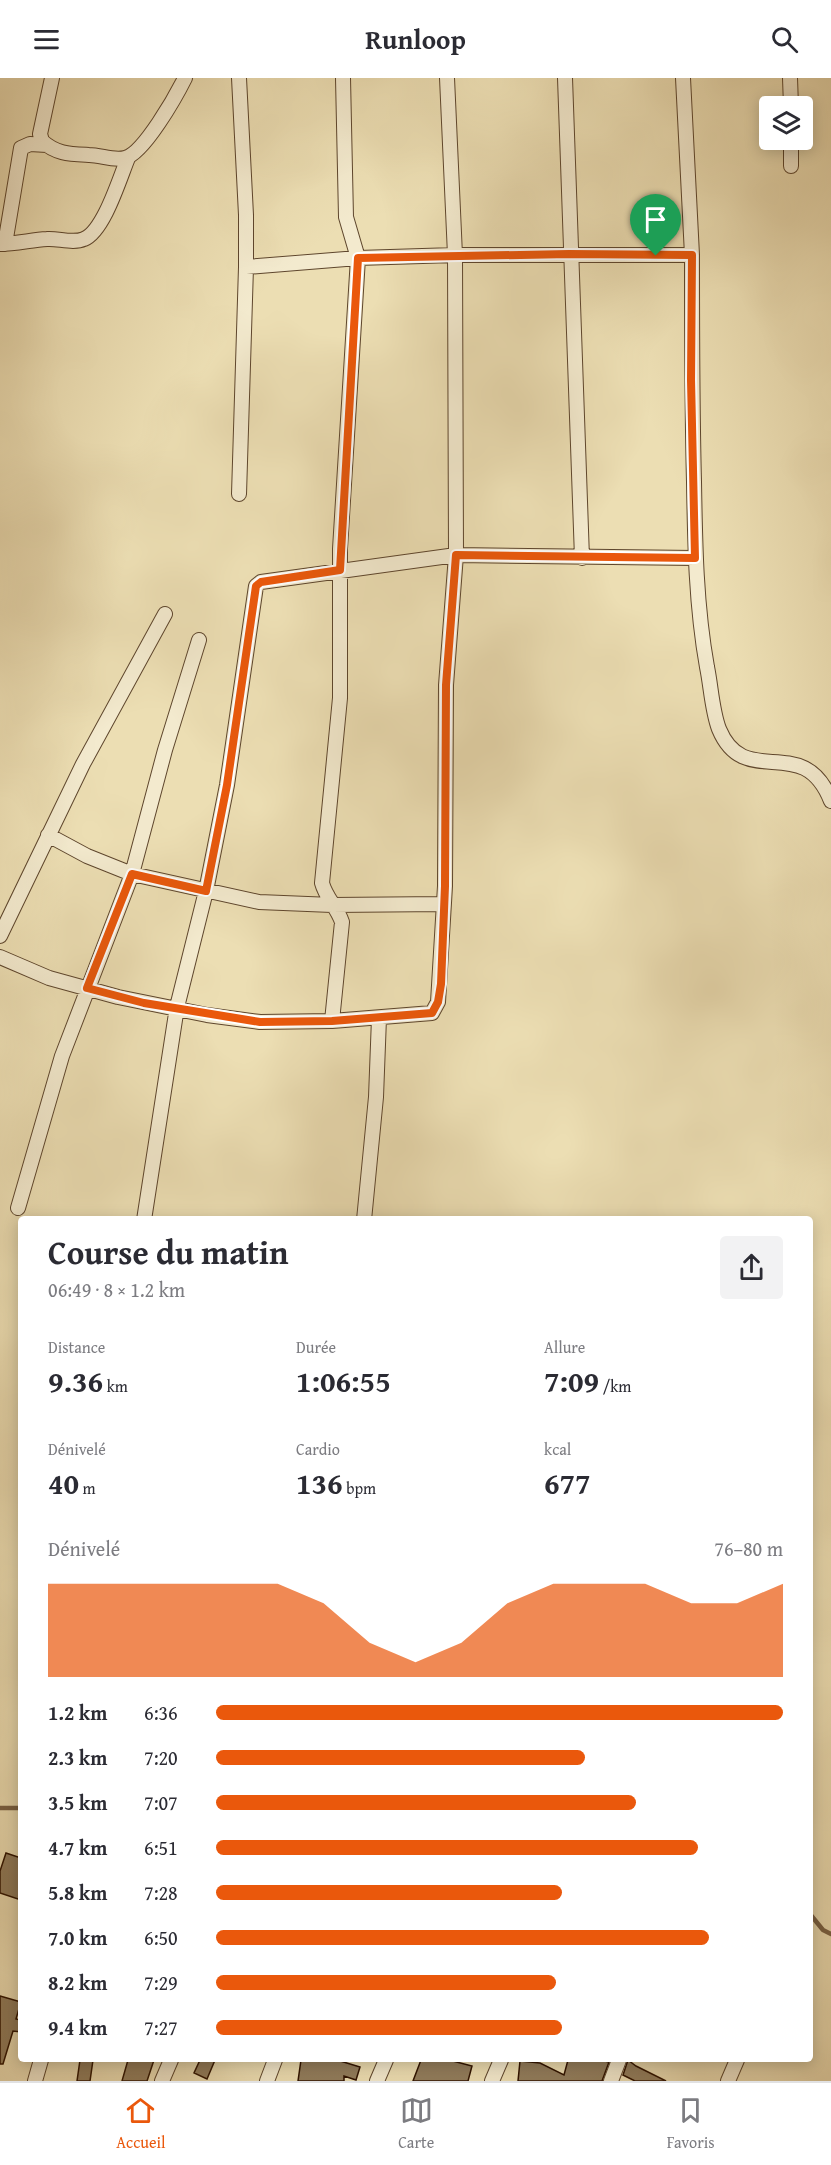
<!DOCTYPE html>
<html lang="fr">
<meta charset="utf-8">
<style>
body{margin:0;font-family:"Gentium Book Plus",serif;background:#f2f2f3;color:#2b2b33;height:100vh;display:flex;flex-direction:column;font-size:22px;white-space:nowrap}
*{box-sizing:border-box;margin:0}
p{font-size:20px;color:#7c7c81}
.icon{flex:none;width:33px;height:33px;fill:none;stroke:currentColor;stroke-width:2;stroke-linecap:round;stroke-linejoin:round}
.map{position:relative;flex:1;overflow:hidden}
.details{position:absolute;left:18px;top:1138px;width:795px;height:846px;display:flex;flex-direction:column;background:#fff;border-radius:6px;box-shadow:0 3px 15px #0003}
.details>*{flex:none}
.fabs{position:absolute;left:759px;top:18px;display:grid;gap:12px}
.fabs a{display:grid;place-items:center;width:54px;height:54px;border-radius:6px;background:#fff;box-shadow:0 3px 15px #0003;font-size:30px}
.pin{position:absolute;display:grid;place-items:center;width:51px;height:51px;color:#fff;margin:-62px -26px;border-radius:50% 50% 50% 0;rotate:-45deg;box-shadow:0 0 6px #0007}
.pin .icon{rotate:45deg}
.round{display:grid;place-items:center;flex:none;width:63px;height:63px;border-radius:6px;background:#f2f2f3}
.summary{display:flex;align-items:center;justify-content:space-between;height:102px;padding:0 30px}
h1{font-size:33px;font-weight:700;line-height:45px}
.figures{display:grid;grid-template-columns:repeat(3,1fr);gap:9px;height:102px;padding:6px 30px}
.figures div{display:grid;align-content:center}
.figures b{font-size:30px;font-weight:700}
.figures small{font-size:16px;font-weight:400}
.figures p{font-size:16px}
.chart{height:168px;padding:12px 30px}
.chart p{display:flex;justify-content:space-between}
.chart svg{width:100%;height:108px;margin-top:6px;fill:#ea580c;opacity:.7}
ul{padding:0 30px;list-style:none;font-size:20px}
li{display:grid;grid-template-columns:96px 72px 1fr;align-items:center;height:45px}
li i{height:15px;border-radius:8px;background:#ea580c}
header{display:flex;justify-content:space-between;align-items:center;height:78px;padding:0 30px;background:#fff;font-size:27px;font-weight:700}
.tab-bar{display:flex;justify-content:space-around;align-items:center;height:84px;border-top:2px solid #e1e1e2;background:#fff;font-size:16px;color:#7c7c81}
.tab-bar a{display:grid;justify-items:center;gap:3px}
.tab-bar .active{color:#ea580c}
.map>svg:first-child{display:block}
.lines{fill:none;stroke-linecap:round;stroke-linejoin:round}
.stream{stroke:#7a6347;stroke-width:4.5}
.building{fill:#917d5d;stroke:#2f1300;stroke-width:1.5}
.minor-casing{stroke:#5e462d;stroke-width:16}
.minor{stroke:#f3eace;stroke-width:14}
.route-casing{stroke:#fff;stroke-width:12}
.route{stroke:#ea580c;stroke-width:8}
</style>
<header><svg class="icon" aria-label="menu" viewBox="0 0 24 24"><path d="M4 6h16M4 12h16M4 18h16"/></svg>Runloop<svg class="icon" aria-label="search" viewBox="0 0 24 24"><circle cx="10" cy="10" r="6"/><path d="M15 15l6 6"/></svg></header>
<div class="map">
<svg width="831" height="2003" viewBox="0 0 831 2003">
<rect width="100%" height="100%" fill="#ecdeb3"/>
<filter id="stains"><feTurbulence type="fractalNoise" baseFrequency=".00333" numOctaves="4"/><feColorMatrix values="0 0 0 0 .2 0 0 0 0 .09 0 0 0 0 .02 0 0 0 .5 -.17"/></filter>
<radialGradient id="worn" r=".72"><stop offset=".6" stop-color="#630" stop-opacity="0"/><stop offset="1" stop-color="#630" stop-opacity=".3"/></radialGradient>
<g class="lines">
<path class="stream" d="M0 1730H21
M810 1836 823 1852 831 1856"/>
</g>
<path class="building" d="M6 1775 21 1780V1822L0 1815V1793Z
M0 1918 21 1924 16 1941 21 1942V1954L13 1953 3 1986H0Z
M80 1982H93L90 2003H77Z
M128 1982H154L147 2003H122Z
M200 1982H215L207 2001 194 1995Z
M301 1982H337L360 1989 356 2002 344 1998V2003H298Z
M421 1982H449L472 1988 468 2003H413Z
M568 1982H600L609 1984 602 2003H518L520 1983 540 1985 564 1997Z
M628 1982 636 1988 666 2003H635L623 1997Z"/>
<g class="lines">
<defs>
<path id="minor" d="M52 0 40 56 42 63C56 76 70 76 89 77 101 77 113 83 125 80 144 75 176 18 185 0
M239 0 246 137V189L239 416
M565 0 582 480
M790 0 791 28
M791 62V88
M0 166C16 166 31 162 47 161 58 160 73 166 84 161 104 153 120 99 128 80
M5 166 21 70 30 66 47 67
M692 177C692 253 692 328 694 404 695 466 696 528 707 589 711 608 712 633 719 651 745 714 803 652 831 723
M246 189 358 180 455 177H692L683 0
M48 757 87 778 132 796 259 824 332 827 444 826
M0 858 83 686 165 536
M0 879 49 900 118 919 207 937 260 944 332 943 432 935 438 924 445 808 446 607 456 477 455 177 447 0
M332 943 342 844C337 829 326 820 322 805L340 620V471L358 180 346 139 343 0
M18 1130 62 978 132 796 165 672 199 562
M144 1142 177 929 206 813 227 707 256 508 261 504 456 477 695 480
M364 1142 376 1019 379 940
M35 2003 41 1982
M162 2003 171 1982
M267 2003 275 1982
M377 2003 386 1982
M492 2003 501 1982
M611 2003 619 1982
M728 2003 737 1982"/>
</defs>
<use href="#minor" class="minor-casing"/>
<use href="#minor" class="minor"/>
</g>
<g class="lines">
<defs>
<path id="route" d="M569 176 692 177 691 302 695 480 456 477 446 607 445 808 441 906 438 924 432 935 332 943 260 944 144 925 87 910 132 796 206 813 227 707 256 508 261 504 340 492 358 180Z"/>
</defs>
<use href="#route" class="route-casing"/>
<use href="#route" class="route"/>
</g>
<rect width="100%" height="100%" filter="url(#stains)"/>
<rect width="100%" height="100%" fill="url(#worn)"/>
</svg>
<div class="fabs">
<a><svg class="icon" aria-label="layers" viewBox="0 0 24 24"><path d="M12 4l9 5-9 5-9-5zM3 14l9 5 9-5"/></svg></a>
</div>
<div class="pin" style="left:656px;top:178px;background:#1e9e55"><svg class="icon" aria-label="arrive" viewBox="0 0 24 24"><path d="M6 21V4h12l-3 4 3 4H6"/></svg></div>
<section class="details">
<div class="summary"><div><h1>Course du matin</h1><p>06:49 · 8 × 1.2 km</p></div><a class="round"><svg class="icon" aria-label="share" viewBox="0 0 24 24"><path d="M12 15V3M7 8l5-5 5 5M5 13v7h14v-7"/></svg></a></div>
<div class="figures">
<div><p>Distance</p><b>9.36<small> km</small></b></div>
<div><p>Durée</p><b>1:06:55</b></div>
<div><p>Allure</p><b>7:09<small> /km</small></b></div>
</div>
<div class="figures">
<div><p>Dénivelé</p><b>40<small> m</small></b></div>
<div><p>Cardio</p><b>136<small> bpm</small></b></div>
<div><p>kcal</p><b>677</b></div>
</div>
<div class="chart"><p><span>Dénivelé</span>76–80 m</p>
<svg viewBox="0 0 160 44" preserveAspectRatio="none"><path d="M0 44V6L10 6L20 6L30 6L40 6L50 6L60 14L70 30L80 38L90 30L100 14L110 6L120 6L130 6L140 14L150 14L160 6V44z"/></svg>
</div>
<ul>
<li><b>1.2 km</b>6:36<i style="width:100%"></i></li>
<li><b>2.3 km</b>7:20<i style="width:65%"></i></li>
<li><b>3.5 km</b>7:07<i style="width:74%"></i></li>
<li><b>4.7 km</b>6:51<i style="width:85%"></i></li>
<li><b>5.8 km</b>7:28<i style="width:61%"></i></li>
<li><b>7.0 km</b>6:50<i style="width:87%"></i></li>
<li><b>8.2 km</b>7:29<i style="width:60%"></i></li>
<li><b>9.4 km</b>7:27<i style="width:61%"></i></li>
</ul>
</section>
</div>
<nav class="tab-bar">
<a class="active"><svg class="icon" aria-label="home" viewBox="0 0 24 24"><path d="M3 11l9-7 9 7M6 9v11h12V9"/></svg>Accueil</a>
<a><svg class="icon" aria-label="map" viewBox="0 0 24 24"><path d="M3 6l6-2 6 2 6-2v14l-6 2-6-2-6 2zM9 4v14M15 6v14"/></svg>Carte</a>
<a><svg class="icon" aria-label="saved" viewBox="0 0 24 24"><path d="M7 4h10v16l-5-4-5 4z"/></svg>Favoris</a>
</nav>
